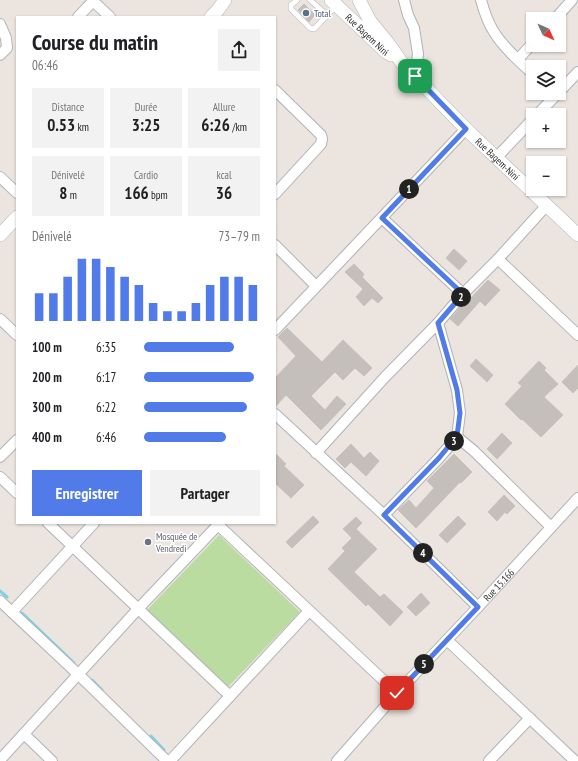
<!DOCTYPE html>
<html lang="fr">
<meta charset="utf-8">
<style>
body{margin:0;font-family:"PT Sans Narrow",sans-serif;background:#f2f2f2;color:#202124;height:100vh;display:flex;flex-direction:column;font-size:15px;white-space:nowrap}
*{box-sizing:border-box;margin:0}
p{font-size:13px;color:#757577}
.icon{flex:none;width:22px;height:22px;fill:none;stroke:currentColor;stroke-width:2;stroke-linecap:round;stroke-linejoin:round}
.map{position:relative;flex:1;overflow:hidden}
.panel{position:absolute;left:16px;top:16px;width:260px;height:508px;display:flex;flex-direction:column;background:#fff;border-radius:0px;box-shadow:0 1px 3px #0004}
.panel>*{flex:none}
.needle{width:26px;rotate:134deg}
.fabs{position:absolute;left:526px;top:12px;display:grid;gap:8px}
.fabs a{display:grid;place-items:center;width:40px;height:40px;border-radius:0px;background:#fff;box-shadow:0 1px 3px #0004;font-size:20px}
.pin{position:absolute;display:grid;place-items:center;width:34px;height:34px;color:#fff;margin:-17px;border-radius:8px;box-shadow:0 2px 6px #0006}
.km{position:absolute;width:20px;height:20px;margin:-10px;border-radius:50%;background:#222;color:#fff;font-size:11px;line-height:20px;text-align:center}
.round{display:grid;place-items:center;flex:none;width:42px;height:42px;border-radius:0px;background:#f2f2f2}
.summary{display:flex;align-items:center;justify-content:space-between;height:68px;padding:0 16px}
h1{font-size:22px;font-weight:800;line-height:30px}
.stats{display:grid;grid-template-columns:repeat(3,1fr);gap:6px;height:68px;padding:4px 16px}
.stats div{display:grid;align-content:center;border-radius:0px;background:#f2f2f2;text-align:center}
.stats b{font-size:17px;font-weight:800}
.stats small{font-size:11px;font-weight:400}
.stats p{font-size:11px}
.chart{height:112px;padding:8px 16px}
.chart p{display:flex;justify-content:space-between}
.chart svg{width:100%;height:72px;margin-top:4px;stroke:#507be8;stroke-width:6}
.cta{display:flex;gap:8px;margin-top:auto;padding:8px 16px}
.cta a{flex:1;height:46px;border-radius:0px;background:#507be8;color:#fff;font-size:16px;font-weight:800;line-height:46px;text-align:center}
.cta a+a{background:#f2f2f2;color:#202124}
ul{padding:0 16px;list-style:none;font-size:13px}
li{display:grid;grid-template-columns:64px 48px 1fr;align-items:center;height:30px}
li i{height:10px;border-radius:5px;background:#507be8}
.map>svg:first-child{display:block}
.green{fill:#bbdca1}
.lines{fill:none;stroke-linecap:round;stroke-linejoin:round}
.stream{stroke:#7dd2e3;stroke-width:3}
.building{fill:#c4bfbb;stroke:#c7c1b9}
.service-casing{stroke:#b0b2ba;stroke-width:6}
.minor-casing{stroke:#b0b2ba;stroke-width:12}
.tertiary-casing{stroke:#b0b2ba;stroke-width:14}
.service{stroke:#fff;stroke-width:5}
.minor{stroke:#fff;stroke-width:10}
.tertiary{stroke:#fff;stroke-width:13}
.route-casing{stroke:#fff;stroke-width:8}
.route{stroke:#507be8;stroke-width:5}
.service-dot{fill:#5c6f8a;stroke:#fff;stroke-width:1.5}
.worship-dot{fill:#6b7280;stroke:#fff;stroke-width:1.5}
.labels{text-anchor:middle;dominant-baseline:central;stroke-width:3;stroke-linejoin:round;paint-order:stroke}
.service-label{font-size:10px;fill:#4e5e75;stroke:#fff;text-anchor:start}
.street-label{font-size:10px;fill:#2b2b2b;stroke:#fff}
.worship-label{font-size:10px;fill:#5b616d;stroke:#fff;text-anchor:start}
</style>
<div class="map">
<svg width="578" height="761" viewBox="0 0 578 761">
<rect width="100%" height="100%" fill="#ece5df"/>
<path class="green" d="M219 535 300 612 225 690 144 613Z"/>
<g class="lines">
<path class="stream" d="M0 591 7 597
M22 613 74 663
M92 680 102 690
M151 736 164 750"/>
</g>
<path class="building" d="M304 4 315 15 309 22 298 10Z
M454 249 467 261 459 270 446 258Z
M354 264 364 274 362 277 383 298 378 303 372 298 364 306 356 297 363 289 345 272Z
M488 280 500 290 485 306 480 301 458 326 450 319 469 298 470 299Z
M287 328 322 362 343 340 372 368 364 376 355 368 343 380 335 372 311 396 325 410 337 396 346 404 321 430 286 395 275 407V378L296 356 278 337Z
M476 359 493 375 487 382 470 366Z
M539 361 546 368 544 370 558 384 544 397 563 415 541 437 522 419 521 420 505 404 522 386 518 383Z
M578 365V388L573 393 562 382Z
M502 433 512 443 497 459 487 449Z
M351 444 364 458 370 452 379 461 366 476 351 462 345 468 336 459Z
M275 453 286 464 284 466 304 485 291 498 275 483Z
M454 454 472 472 461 483 460 482 416 528 398 510 409 500 416 508 434 488 427 481Z
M504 495 515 506 507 514 505 512 497 521 488 512Z
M313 516 319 522 292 548 286 542Z
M458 516 466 524 447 543 439 535Z
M356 517 362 523 356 529 377 549 354 572 380 597 384 594 403 612 390 626 368 604 366 606 328 569 345 551 342 548 352 538 343 529Z
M421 593 430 603 416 616 407 607Z"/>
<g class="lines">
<defs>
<path id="service" d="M297 0 291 5V9L310 28 314 29 336 6
M310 0 327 15"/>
<g id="minor">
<path d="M92 0 110 17"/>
<path d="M404 0 408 15 414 28 418 54 415 76"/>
<path d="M481 0C484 11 488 23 494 32 503 47 520 62 533 74"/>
<path d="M78 17 94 0"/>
<path d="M555 19 572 0"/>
<path d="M0 24 6 38 7 48 0 55"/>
<path d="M518 59 533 43"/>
<path d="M275 90 321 135 322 139 321 144 275 194"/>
<path d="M559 92 578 72"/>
<path d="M537 115 558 93"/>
<path d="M497 157 533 119"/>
<path d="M0 177 17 193"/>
<path d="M382 218 463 294"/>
<path d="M275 245 316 286"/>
<path d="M498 259 578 335"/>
<path d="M0 319 17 335"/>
<path d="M275 330 466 129"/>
<path d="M275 414 384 515 478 607"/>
<path d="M457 437 474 451 551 527"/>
<path d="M316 453 385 377 438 323 463 294 498 259 547 205"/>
<path d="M0 457 17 440"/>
<path d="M0 477 17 493"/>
<path d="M384 515 439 458 457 437 460 413 457 390 438 323"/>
<path d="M48 523 230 696"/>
<path d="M216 523 397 693"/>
<path d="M0 601 79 675 167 761"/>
<path d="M12 612 94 523"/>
<path d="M447 640 575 761"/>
<path d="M24 734 52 761"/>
<path d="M0 760 138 609 218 525"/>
<path d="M170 761 309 611"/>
<path id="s1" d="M337 761 397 693 478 607 578 498"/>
<path d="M489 761 530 718"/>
</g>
<g id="tertiary">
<path id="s2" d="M331 0 386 52 391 55"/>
<path id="s3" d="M359 0 370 21 388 43 402 63 466 129 578 235"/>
<path d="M211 17 217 11 225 0"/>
<path d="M0 235 17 217"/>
</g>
</defs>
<use href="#service" class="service-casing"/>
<use href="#minor" class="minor-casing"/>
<use href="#tertiary" class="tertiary-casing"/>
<use href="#service" class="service"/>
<use href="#minor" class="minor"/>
<use href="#tertiary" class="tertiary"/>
</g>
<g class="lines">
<defs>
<path id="route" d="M397 693 478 607 384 515 439 458 457 436 460 413 457 390 438 323 463 294 382 218 466 129 415 76"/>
</defs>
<use href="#route" class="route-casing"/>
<use href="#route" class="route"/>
</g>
<circle class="service-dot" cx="306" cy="13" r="4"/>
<circle class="worship-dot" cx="148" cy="542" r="4"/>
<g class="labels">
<g class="service-label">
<text x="314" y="13">Total</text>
</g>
<g class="street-label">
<text stroke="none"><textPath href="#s2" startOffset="50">Rue Bagem Nini</textPath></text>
<text stroke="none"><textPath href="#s3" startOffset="212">Rue Bagem-Nini</textPath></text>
<text stroke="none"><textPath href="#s1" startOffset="239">Rue 15.166</textPath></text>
</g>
<g class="worship-label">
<text x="156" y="536">Mosquée de<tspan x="156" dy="12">Vendredi</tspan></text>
</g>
</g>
</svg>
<div class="fabs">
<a><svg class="needle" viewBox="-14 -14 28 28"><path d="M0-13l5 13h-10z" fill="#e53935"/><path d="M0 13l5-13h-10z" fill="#757577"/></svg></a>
<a><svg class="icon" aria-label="layers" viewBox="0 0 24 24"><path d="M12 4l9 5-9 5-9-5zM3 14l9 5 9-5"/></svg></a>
<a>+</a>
<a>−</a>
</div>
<div class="pin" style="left:415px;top:76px;background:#1e9e55"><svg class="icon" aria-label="arrive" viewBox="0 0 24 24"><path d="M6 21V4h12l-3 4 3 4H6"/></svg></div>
<div class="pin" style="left:397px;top:693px;background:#d93025"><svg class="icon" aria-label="check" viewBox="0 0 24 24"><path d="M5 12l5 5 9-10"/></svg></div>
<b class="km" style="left:409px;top:189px">1</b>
<b class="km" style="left:461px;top:297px">2</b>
<b class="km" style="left:454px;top:441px">3</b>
<b class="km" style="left:423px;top:553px">4</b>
<b class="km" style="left:424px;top:664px">5</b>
<section class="panel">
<div class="summary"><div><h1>Course du matin</h1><p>06:46</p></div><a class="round"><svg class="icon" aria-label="share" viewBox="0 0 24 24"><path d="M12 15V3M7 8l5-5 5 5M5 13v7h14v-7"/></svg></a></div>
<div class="stats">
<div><p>Distance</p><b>0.53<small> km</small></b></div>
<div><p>Durée</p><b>3:25</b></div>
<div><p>Allure</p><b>6:26<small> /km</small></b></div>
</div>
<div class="stats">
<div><p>Dénivelé</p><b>8<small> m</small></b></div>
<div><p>Cardio</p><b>166<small> bpm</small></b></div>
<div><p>kcal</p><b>36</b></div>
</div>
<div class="chart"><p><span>Dénivelé</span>73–79 m</p>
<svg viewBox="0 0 160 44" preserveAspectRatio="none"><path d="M5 44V27M15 44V27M25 44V17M35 44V6M45 44V6M55 44V11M65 44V17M75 44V22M85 44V33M95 44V38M105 44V38M115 44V33M125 44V22M135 44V17M145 44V17M155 44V22"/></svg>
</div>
<ul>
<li><b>100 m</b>6:35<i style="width:78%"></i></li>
<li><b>200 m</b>6:17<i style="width:95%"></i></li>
<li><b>300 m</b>6:22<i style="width:89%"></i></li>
<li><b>400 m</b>6:46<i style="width:71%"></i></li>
</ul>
<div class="cta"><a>Enregistrer</a><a>Partager</a></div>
</section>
</div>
